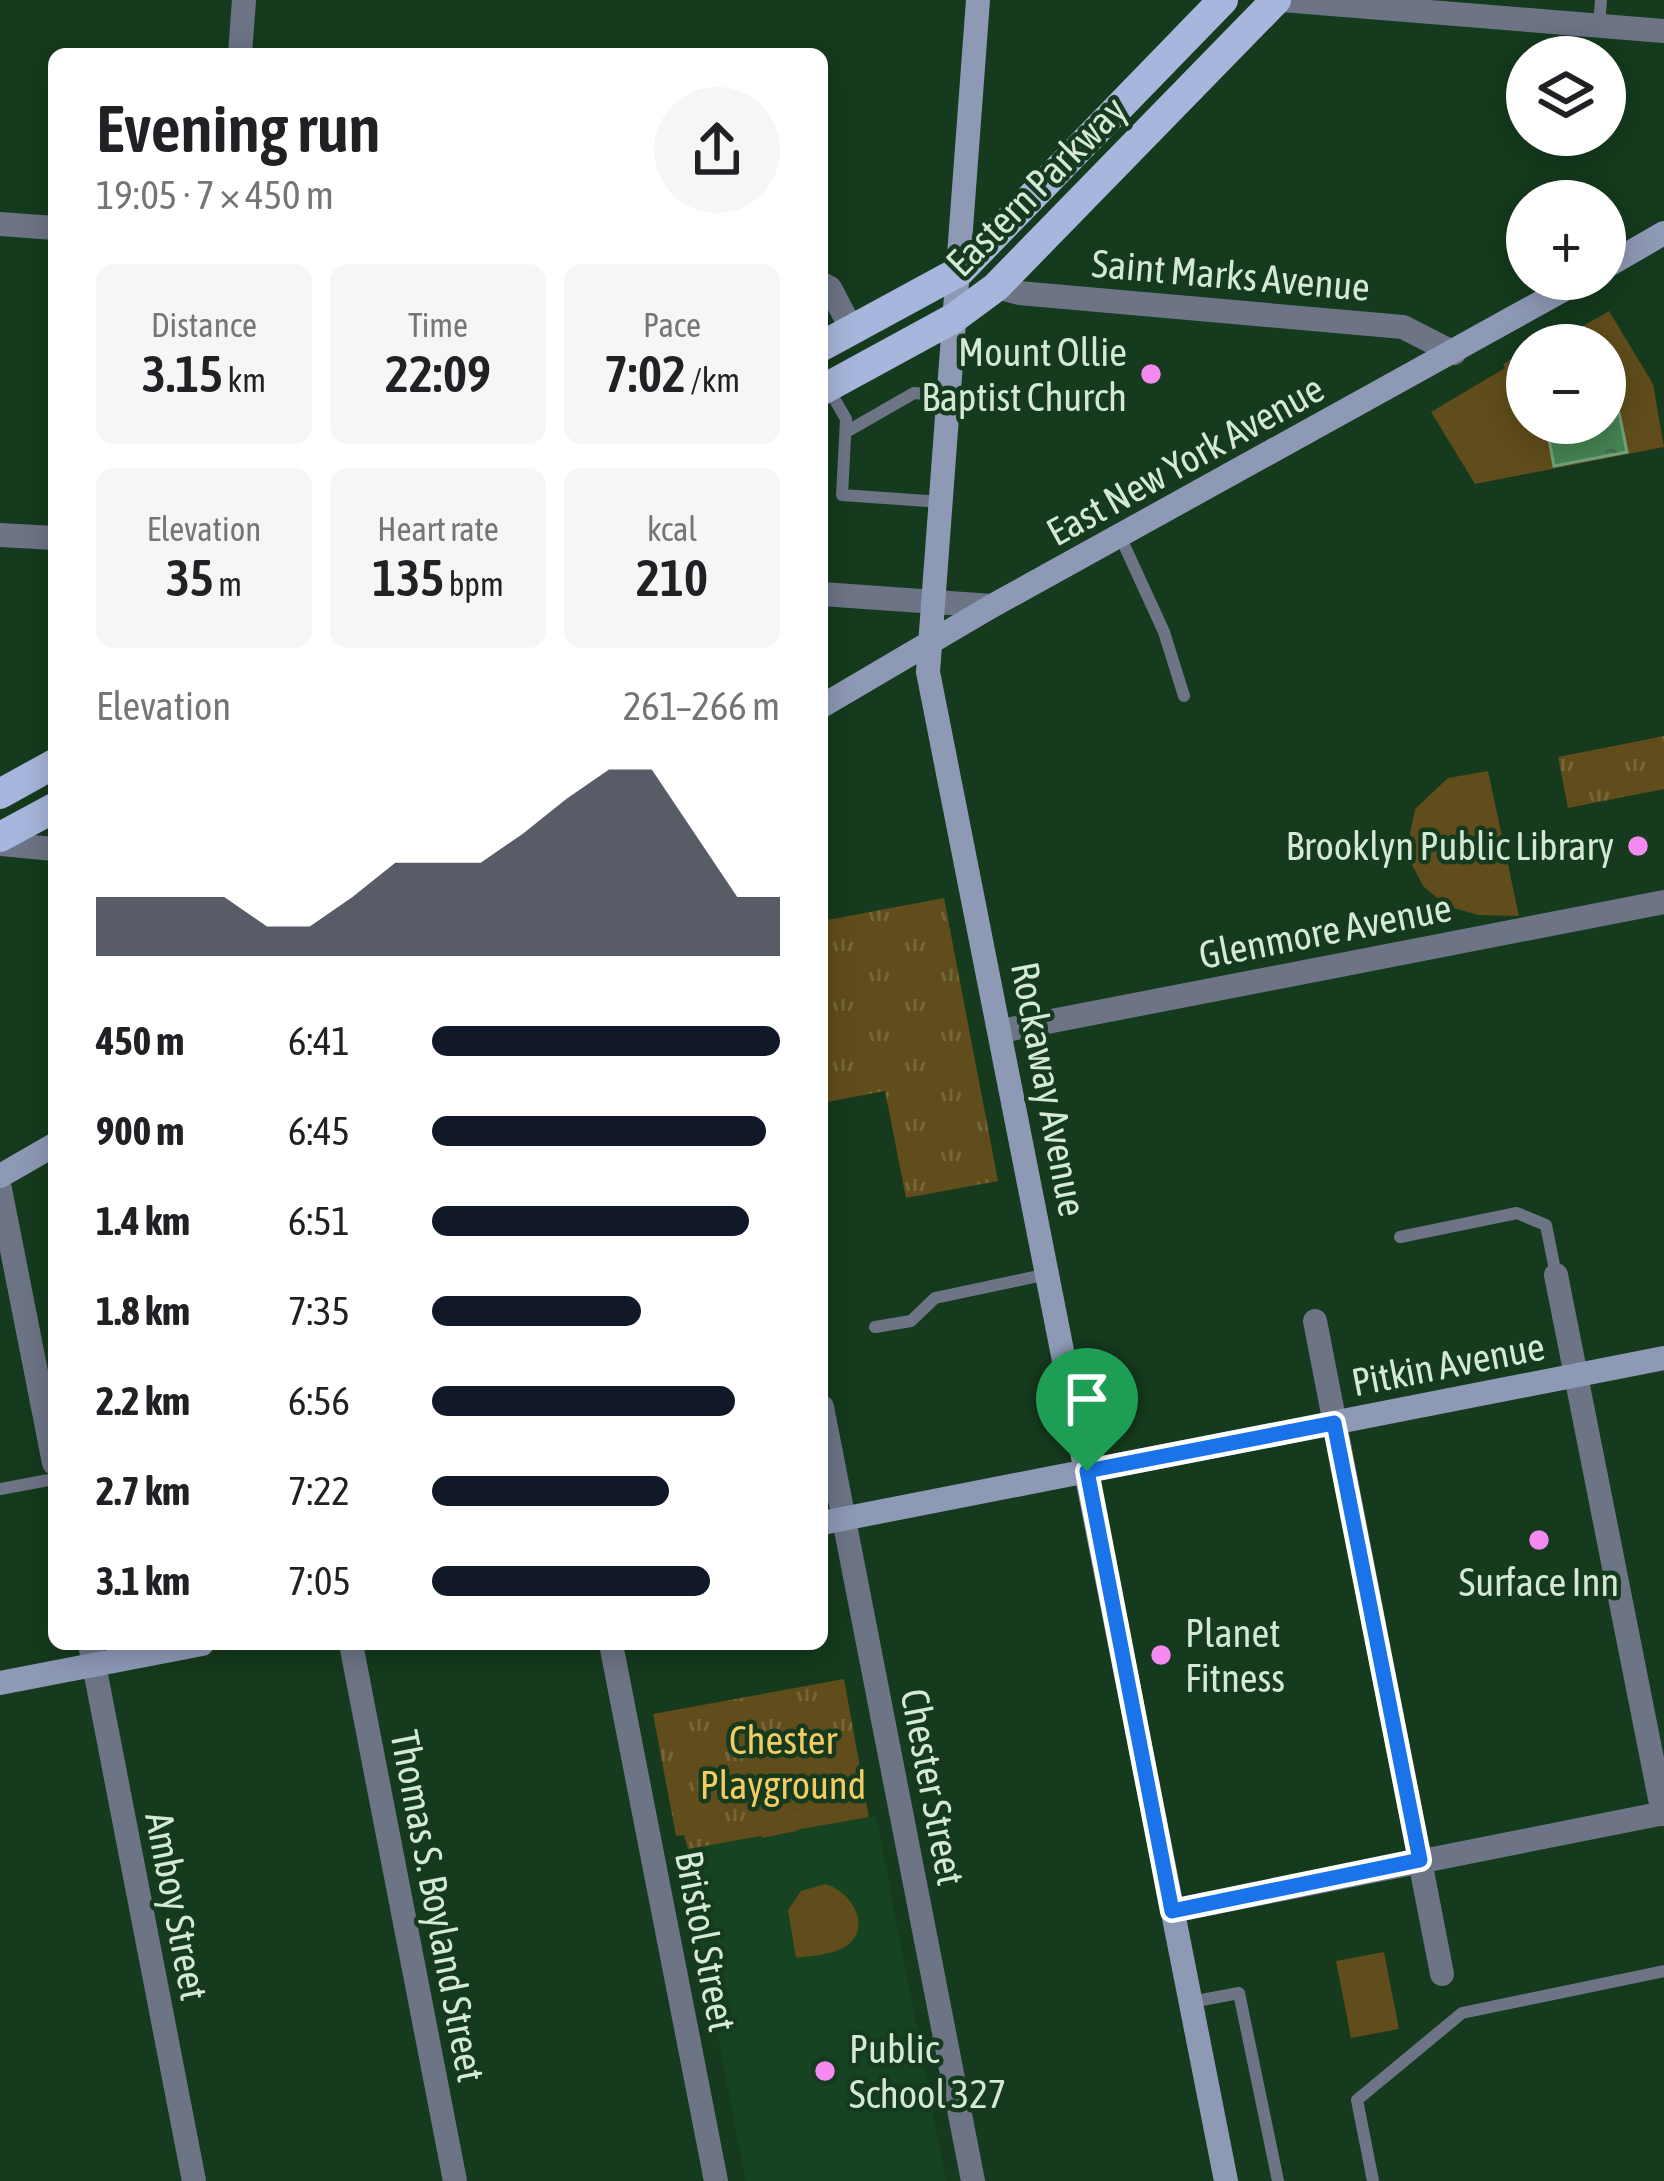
<!DOCTYPE html>
<meta charset="utf-8">
<style>
body{margin:0;font-family:"Asap Condensed",sans-serif;background:#f6f6f6;color:#202124;height:100vh;display:flex;flex-direction:column;font-size:45px;white-space:nowrap}
*{box-sizing:border-box;margin:0}
p{font-size:39px;color:#757577}
.icon{flex:none;width:66px;height:66px;fill:none;stroke:currentColor;stroke-width:2;stroke-linecap:round;stroke-linejoin:round}
.map{position:relative;flex:1;overflow:hidden}
.drawer{position:absolute;left:48px;top:48px;width:780px;height:1602px;display:flex;flex-direction:column;background:#fff;border-radius:18px;box-shadow:0 6px 30px #0003}
.drawer>*{flex:none}
.buttons{position:absolute;left:1506px;top:36px;display:grid;gap:24px}
.buttons a{display:grid;place-items:center;width:120px;height:120px;border-radius:50%;background:#fff;box-shadow:0 6px 30px #0003;font-size:60px}
.pin{position:absolute;display:grid;place-items:center;width:102px;height:102px;color:#fff;margin:-123px -51px;border-radius:50% 50% 50% 0;rotate:-45deg;box-shadow:0 0 12px #0007}
.pin .icon{rotate:45deg}
.round{display:grid;place-items:center;flex:none;width:126px;height:126px;border-radius:63px;background:#f6f6f6}
.summary{display:flex;align-items:center;justify-content:space-between;height:204px;padding:0 48px}
h1{font-size:66px;font-weight:600;line-height:90px}
.figures{display:grid;grid-template-columns:repeat(3,1fr);gap:18px;height:204px;padding:12px 48px}
.figures div{display:grid;align-content:center;border-radius:18px;background:#f6f6f6;text-align:center}
.figures b{font-size:51px;font-weight:600}
.figures small{font-size:33px;font-weight:400}
.figures p{font-size:33px}
.chart{height:336px;padding:24px 48px}
.chart p{display:flex;justify-content:space-between}
.chart svg{width:100%;height:216px;margin-top:12px;fill:#111827;opacity:.7}
ul{padding:0 48px;list-style:none;font-size:39px}
li{display:grid;grid-template-columns:192px 144px 1fr;align-items:center;height:90px}
li i{height:30px;border-radius:15px;background:#111827}
.map>svg:first-child{display:block}
.built{fill:#164321}
.grass{fill:url(#grass-tufts)}
.garden{fill:#604d1b}
.water{fill:url(#water-ripples);stroke:#71a27a;stroke-width:3}
.lines{fill:none;stroke-linecap:round;stroke-linejoin:round}
.lane{stroke:#6c7486;stroke-width:12}
.street{stroke:#6c7486;stroke-width:24}
.secondary{stroke:#8e99b6;stroke-width:24}
.primary{stroke:#a7b6dc;stroke-width:30}
.route-casing{stroke:#fff;stroke-width:24}
.route{stroke:#1a73e8;stroke-width:15}
.poi-dot{fill:#f489f0;stroke:#153a1d;stroke-width:4.5}
.labels{text-anchor:middle;dominant-baseline:central;stroke-width:9;stroke-linejoin:round;paint-order:stroke}
.street-label{font-size:39px;fill:#d4e9d6;stroke:#153a1d}
.poi-label{font-size:39px;fill:#d4e9d6;stroke:#153a1d;text-anchor:end}
.park-label{font-size:39px;fill:#f3cc64;stroke:#153a1d}
</style>
<div class="map">
<svg width="1664" height="2181" viewBox="0 0 1664 2181">
<defs>
<pattern id="grass-tufts" width="24" height="20" patternUnits="userSpaceOnUse" patternTransform="scale(3)"><rect width="24" height="20" fill="#604d1b"/><path d="M3 7l-1-3M5 7V3M7 7l1-3M15 17l-1-3M17 17v-4M19 17l1-3" fill="none" stroke="#76673b"/></pattern>
<pattern id="water-ripples" width="26" height="14" patternUnits="userSpaceOnUse" patternTransform="scale(3)"><rect width="26" height="14" fill="#468452"/><path d="M2 4q2-2 4 0t4 0M15 11q2-2 4 0t4 0" fill="none" stroke="#446b4b"/></pattern>
</defs>
<rect width="100%" height="100%" fill="#153a1d"/>
<path class="built" d="M876 1816 946 2181H746L684 1864 691 1862 688 1849Z"/>
<path class="grass" d="M1664 736V789L1568 808 1558 757Z
M944 898 998 1181 906 1198 885 1091 822 1103V921Z
M844 1679 869 1817 688 1849 684 1835 676 1836 653 1714Z"/>
<path class="garden" d="M1609 311 1653 384 1664 447 1475 484 1431 412 1505 368 1503 364 1524 352 1527 358V423H1605V345H1550Z
M1488 771 1519 916 1478 915 1447 906 1423 886 1406 853 1415 809 1448 778Z
M850 1742 864 1814 800 1826 786 1753Z
M780 1748 797 1831 762 1838 746 1755Z
M825 1884C852 1891 875 1930 843 1948 830 1955 810 1956 796 1958L788 1910 801 1891Z
M1384 1952 1399 2029 1351 2038 1336 1961Z"/>
<path class="water" d="M1615 393 1627 452 1554 466 1546 423H1605V395Z"/>
<g class="lines">
<path class="lane" d="M1599 25 1601 0
M828 388 846 419 842 495 941 502
M846 432 914 393 948 396
M1120 536 1164 632 1184 696
M1400 1237 1517 1213 1546 1225 1556 1275
M875 1327 911 1321 935 1298 1048 1274
M0 1489 54 1479
M1191 2002 1239 1993 1278 2181
M1373 2181 1357 2100 1462 2013 1664 1971"/>
<path class="street" d="M1282 0 1664 31
M240 54 244 0
M0 224 54 228
M822 284 830 288 852 330
M996 287 1019 293 1403 327 1454 353
M0 535 54 538
M822 594 992 606
M0 844 54 849
M1001 1031 1664 902
M0 1189 54 1463
M1556 1275 1663 1814
M1315 1321 1442 1974
M822 1407 973 2181
M90 1644 194 2181
M351 1644 455 2181
M611 1644 716 2181
M1172 1911 1664 1813"/>
<path class="secondary" d="M978 0 928 672 1226 2181
M1605 267 1664 233
M822 706 992 606 1583 279
M0 1176 54 1145
M822 1523 1664 1358
M0 1683 202 1644"/>
<path class="primary" d="M822 346 960 271 1223 0
M822 390 954 318 996 287 1276 0
M0 794 54 764
M0 837 54 808"/>
</g>
<g class="lines">
<defs>
<path id="route" d="M1334 1423 1420 1860 1172 1911 1087 1471Z"/>
</defs>
<use href="#route" class="route-casing"/>
<use href="#route" class="route"/>
</g>
<g class="poi-dot">
<circle cx="1151" cy="374" r="12"/>
<circle cx="1638" cy="846" r="12"/>
<circle cx="1539" cy="1540" r="12"/>
<circle cx="1161" cy="1655" r="12"/>
<circle cx="825" cy="2071" r="12"/>
</g>
<g class="labels">
<g class="street-label">
<text transform="translate(1036 186) rotate(-45)">Eastern Parkway</text>
<text transform="translate(1231 275) rotate(5)">Saint Marks Avenue</text>
<text transform="translate(1185 460) rotate(-29)">East New York Avenue</text>
<text transform="translate(1325 931) rotate(-11)">Glenmore Avenue</text>
<text transform="translate(1049 1089) rotate(79)">Rockaway Avenue</text>
<text transform="translate(1448 1364) rotate(-11)">Pitkin Avenue</text>
<text transform="translate(933 1787) rotate(79)">Chester Street</text>
<text transform="translate(177 1906) rotate(79)">Amboy Street</text>
<text transform="translate(438 1906) rotate(79)">Thomas S. Boyland Street</text>
<text transform="translate(706 1941) rotate(79)">Bristol Street</text>
</g>
<g class="poi-label">
<text x="1127" y="352">Mount Ollie<tspan x="1127" dy="45">Baptist Church</tspan></text>
<text x="1614" y="846">Brooklyn Public Library</text>
<text x="1539" y="1582" text-anchor="middle">Surface Inn</text>
<text x="1185" y="1633" text-anchor="start">Planet<tspan x="1185" dy="45">Fitness</tspan></text>
<text x="849" y="2049" text-anchor="start">Public<tspan x="849" dy="45">School 327</tspan></text>
</g>
<g class="park-label">
<text x="783" y="1740">Chester<tspan x="783" dy="45">Playground</tspan></text>
</g>
</g>
</svg>
<div class="buttons">
<a><svg class="icon" aria-label="layers" viewBox="0 0 24 24"><path d="M12 4l9 5-9 5-9-5zM3 14l9 5 9-5"/></svg></a>
<a>+</a>
<a>−</a>
</div>
<div class="pin" style="left:1087px;top:1471px;background:#1e9e55"><svg class="icon" aria-label="arrive" viewBox="0 0 24 24"><path d="M6 21V4h12l-3 4 3 4H6"/></svg></div>
<section class="drawer">
<div class="summary"><div><h1>Evening run</h1><p>19:05 · 7 × 450 m</p></div><a class="round"><svg class="icon" aria-label="share" viewBox="0 0 24 24"><path d="M12 15V3M7 8l5-5 5 5M5 13v7h14v-7"/></svg></a></div>
<div class="figures">
<div><p>Distance</p><b>3.15<small> km</small></b></div>
<div><p>Time</p><b>22:09</b></div>
<div><p>Pace</p><b>7:02<small> /km</small></b></div>
</div>
<div class="figures">
<div><p>Elevation</p><b>35<small> m</small></b></div>
<div><p>Heart rate</p><b>135<small> bpm</small></b></div>
<div><p>kcal</p><b>210</b></div>
</div>
<div class="chart"><p><span>Elevation</span>261–266 m</p>
<svg viewBox="0 0 160 44" preserveAspectRatio="none"><path d="M0 44V32L10 32L20 32L30 32L40 38L50 38L60 32L70 25L80 25L90 25L100 19L110 12L120 6L130 6L140 19L150 32L160 32V44z"/></svg>
</div>
<ul>
<li><b>450 m</b>6:41<i style="width:100%"></i></li>
<li><b>900 m</b>6:45<i style="width:96%"></i></li>
<li><b>1.4 km</b>6:51<i style="width:91%"></i></li>
<li><b>1.8 km</b>7:35<i style="width:60%"></i></li>
<li><b>2.2 km</b>6:56<i style="width:87%"></i></li>
<li><b>2.7 km</b>7:22<i style="width:68%"></i></li>
<li><b>3.1 km</b>7:05<i style="width:80%"></i></li>
</ul>
</section>
</div>
